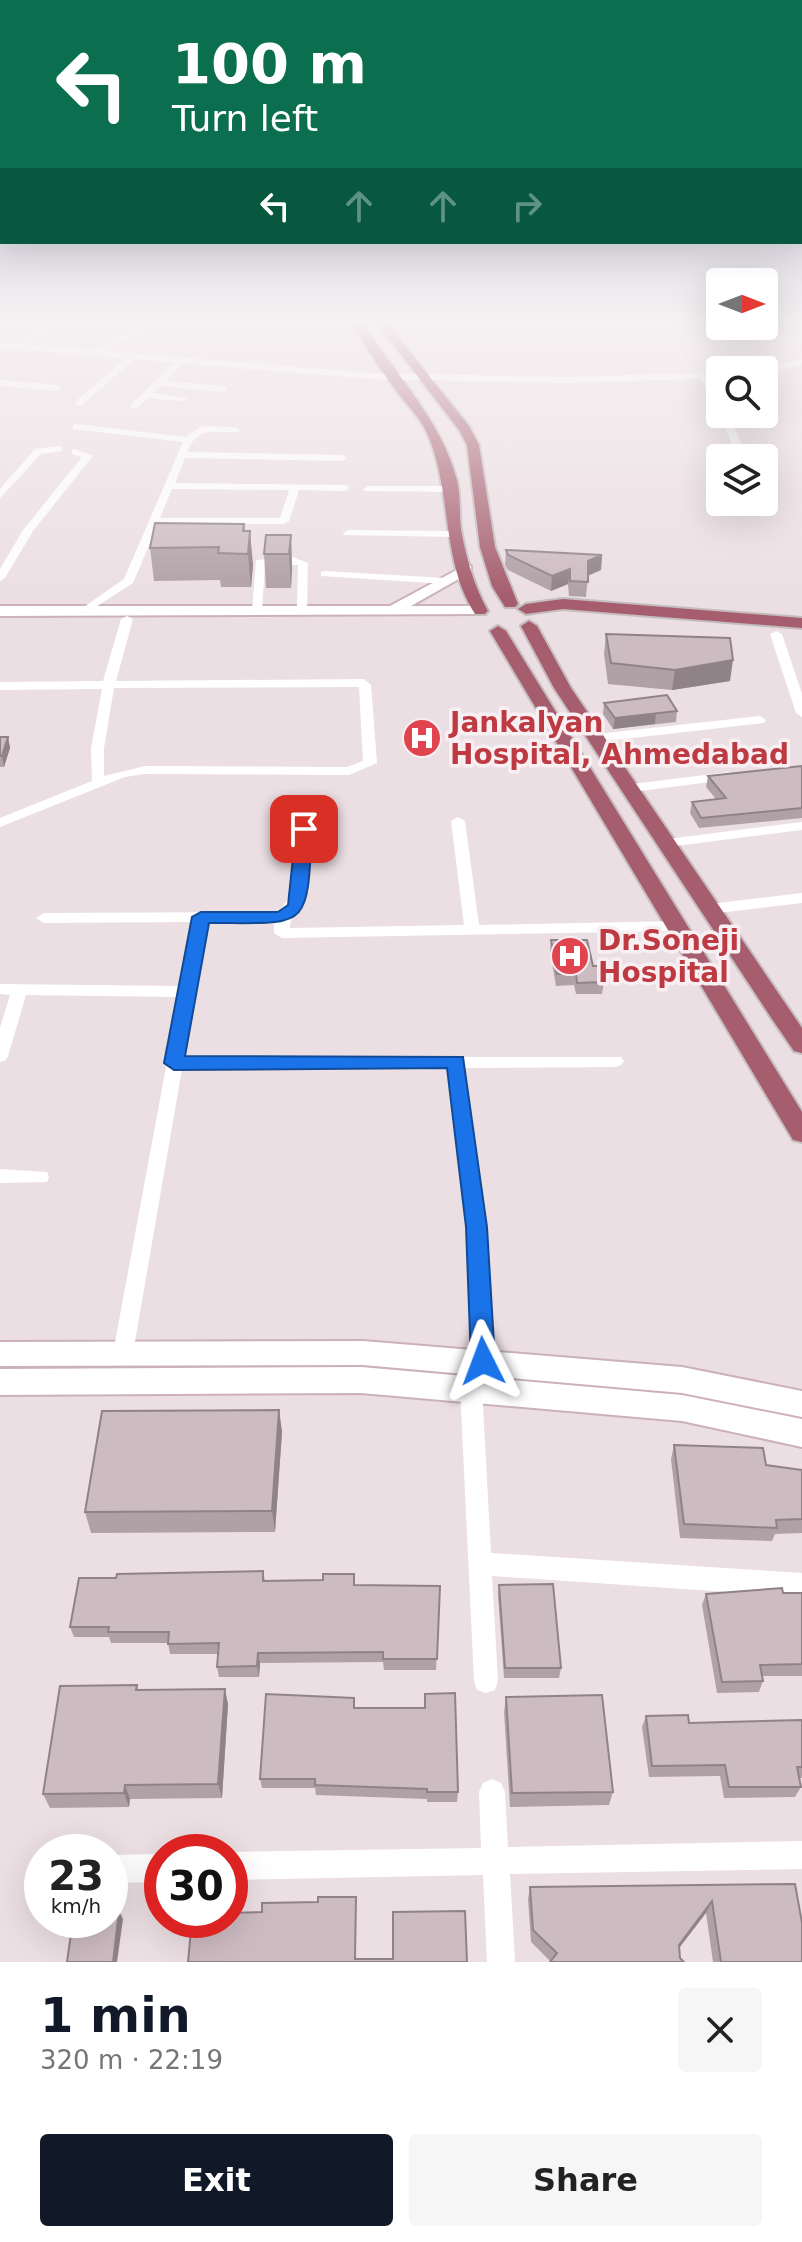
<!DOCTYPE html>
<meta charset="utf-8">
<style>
:root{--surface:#fff;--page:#f6f6f6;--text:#222;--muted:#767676;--accent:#111827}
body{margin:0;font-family:"DejaVu Sans",sans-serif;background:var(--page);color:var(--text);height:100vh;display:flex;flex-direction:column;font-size:30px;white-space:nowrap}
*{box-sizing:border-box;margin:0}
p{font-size:26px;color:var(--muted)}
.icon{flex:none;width:44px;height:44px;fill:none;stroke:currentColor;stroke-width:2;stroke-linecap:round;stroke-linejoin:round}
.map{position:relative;height:1962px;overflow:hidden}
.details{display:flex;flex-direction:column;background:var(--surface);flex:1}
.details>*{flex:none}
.top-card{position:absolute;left:0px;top:0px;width:802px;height:244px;box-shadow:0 8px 32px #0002;background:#0b6e4f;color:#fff;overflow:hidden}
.needle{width:52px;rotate:90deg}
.buttons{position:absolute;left:706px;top:268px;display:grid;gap:16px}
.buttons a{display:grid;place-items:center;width:72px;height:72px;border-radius:8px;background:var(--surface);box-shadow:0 8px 32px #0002;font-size:40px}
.speed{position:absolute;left:24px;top:1834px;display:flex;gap:16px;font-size:40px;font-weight:700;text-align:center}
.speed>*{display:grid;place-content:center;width:104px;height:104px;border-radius:50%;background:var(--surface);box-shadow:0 8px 32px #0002;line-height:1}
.speed small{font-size:20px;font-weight:400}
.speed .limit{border:12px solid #d22;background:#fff;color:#111}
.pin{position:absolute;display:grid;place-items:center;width:68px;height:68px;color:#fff;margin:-34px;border-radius:16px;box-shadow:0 4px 12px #0006}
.me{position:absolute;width:88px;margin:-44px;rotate:357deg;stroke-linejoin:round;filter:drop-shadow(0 0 6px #0008)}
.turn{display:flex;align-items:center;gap:28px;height:168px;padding:0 40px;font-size:36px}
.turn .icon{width:104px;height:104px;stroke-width:2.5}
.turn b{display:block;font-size:56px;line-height:68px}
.lanes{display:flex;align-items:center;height:76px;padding:0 40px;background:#0003;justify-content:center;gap:40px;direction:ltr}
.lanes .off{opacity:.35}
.round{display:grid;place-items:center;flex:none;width:84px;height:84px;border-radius:8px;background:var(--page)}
.overview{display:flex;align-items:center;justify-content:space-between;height:136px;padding:0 40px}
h1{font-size:48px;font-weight:800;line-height:60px;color:var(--accent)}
.action{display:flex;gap:16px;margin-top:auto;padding:16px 40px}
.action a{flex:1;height:92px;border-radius:8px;background:var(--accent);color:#fff;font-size:32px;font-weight:800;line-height:92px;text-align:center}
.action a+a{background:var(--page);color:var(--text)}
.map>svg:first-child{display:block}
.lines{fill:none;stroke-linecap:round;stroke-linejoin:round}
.secondary-casing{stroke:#ccb1ba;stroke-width:4}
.primary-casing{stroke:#c5bcbe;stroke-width:4}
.minor{fill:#fff;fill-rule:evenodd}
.tertiary{fill:#fff;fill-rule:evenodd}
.secondary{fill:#fff;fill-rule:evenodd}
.primary{fill:#a65e6e;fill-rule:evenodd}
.wall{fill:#b0a1a7}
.shaded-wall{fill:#908388}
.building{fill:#cdbbc2;stroke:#908388;stroke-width:2}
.route{fill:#1a73e8;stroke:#114b97;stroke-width:2}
.labels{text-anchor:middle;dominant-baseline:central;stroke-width:7;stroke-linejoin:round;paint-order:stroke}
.health-label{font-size:28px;font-weight:bold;fill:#be3a42;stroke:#f8eff3;text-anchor:start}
</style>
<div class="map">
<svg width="802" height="1962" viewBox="0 0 802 1962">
<rect width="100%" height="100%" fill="#ecdfe4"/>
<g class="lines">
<defs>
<path id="secondary" d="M466 565 471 566V572L411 606H480L488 611 485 614 0 616V606H390Z
M363 1341 682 1367 802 1391V1417L682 1393 363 1365 0 1366V1342Z
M361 1367 682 1395 802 1419V1447L682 1421 361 1393 0 1395V1369Z"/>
<path id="primary" d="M352 322H362C395 374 441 420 457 480 461 496 459 513 461 529 466 558 474 586 488 611L485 614H475C440 559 453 492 427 433 421 419 408 406 398 393 381 370 365 347 352 322Z
M376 322H386L469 426 479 445 495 547 518 604 515 607H505L492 586 480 547 467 445 459 430Z
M563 599 802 618V628L563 609 526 614 518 609 526 604Z
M529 621 537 626 571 688 802 1028V1053L794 1051 772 1019 554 688 521 626Z
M498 626 506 631 802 1112V1142L793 1140 490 631Z"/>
</defs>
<use href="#secondary" class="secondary-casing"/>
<use href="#primary" class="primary-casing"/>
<path class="minor" d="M57 322H66L18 348 11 346Z
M146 322H155L100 354 93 352Z
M131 354 138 356 82 405H76V401Z
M180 358 187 360 165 381 224 386 228 389 224 392 160 386 153 393 188 398 184 401 148 398 137 408H131V404Z
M703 374 720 397V407L717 406 699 376Z
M0 380 57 385 61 388 57 391 0 386Z
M720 414H728L743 447 738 453 719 455 714 452 733 447Z
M76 424 186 437 202 426 235 427 240 430 238 432C214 434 199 424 187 452L342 455 347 458 342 461 185 458 175 483 345 485 350 488 345 491 299 490 289 521 284 524H158L133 583 85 614 79 611 81 609 124 579 183 442 73 429V425ZM172 489 289 490 280 518H160Z
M59 446 62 447V451L41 454 0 498V489L35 449Z
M75 449 93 456 33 531 5 578 0 581V569L23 530 82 457 72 454V450Z
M368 486H452L457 489 452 492 365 491 363 489Z
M348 530 455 531 460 534 455 537 344 535 343 533Z
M293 557 308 563 307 610 297 608 298 565H265L262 609 252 611 256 560Z
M325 571 446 578 451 581 446 584 321 576V572Z
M127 616 133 619 116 681 364 679 371 685 377 763 349 775 145 774 125 777 0 827V818L92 781 91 748 102 689 0 690V682L103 681 121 619ZM359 687 363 761 347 767 145 766 104 776V748L114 688Z
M776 631 782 634 802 694V717L796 713 770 634Z
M760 716 766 720 764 723 597 742 591 738 597 734Z
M729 772 736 776 734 779 632 792 625 788 632 784Z
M458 817 465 821 479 925 678 921 686 926 678 931 282 938 274 933V922H208L184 1057H621L624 1061 621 1065 615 1067 465 1068 487 1227 493 1361 490 1367 483 1370 476 1367 473 1361 467 1227 448 1068 182 1069 133 1353 130 1359 123 1362 116 1359 113 1353 179 997 26 995 8 1056 6 1060 0 1062V1028L10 995 0 994V984L181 986 192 922 44 923 36 918 44 913 278 912C300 891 296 857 297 829L304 825 311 829C310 848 312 869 307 888 304 903 290 913 290 928L464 925 451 821Z
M802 822V830L667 847 660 843 667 839Z
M802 893V903L710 914 702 909 710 904Z
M0 1169 47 1172 49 1177 47 1182 0 1183Z
M471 1379 478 1381 482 1388 491 1553 802 1573V1597L492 1576 498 1681 495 1690 486 1693 477 1690 474 1681 460 1388 464 1381Z
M492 1779 501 1783 505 1792 508 1847 802 1841V1869L510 1874 515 1962H487L483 1875 230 1880V1852L481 1848 479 1792 483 1783Z
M162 1854V1882L110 1883V1855Z"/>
<path class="tertiary" d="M0 342 371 373 565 377 720 372V378L565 383 371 379 0 348Z
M802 359V365L764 372 751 370Z"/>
<use href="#secondary" class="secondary"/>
<use href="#primary" class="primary"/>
</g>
<path class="wall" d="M244 524 253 565 251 587H221L220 580 154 581 150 548Z
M291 535 292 568 291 588H266L264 554Z
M506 550 602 555 601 570 588 576 586 597 569 596 568 584 551 591 508 570 505 565Z
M606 634 730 681 672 690 608 684 604 654Z
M604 703 677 711 676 722 613 729 603 714Z
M0 737H8L10 748 4 767H0Z
M802 766V818L699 828 690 813 692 802 716 799 706 787 708 776Z
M551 940 593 966 604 982 602 994H576L574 985 556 986 550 952Z
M279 1410 282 1432 275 1532 91 1533 85 1512Z
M674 1445 766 1465 802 1470V1533L775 1534 772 1541 680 1538 671 1459Z
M263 1571 265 1581 355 1585 440 1586 436 1670H384L383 1662 260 1663 259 1677H219L217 1667 218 1654H170L168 1643H111L109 1637H74L70 1627 116 1578Z
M499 1585 561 1668 559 1678H504L498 1595Z
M802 1593V1676H762L763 1681 759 1692 717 1693 702 1605 706 1594Z
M137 1685 138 1690 228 1704 222 1798 130 1799 129 1807 50 1808 43 1794Z
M506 1697 613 1792 609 1805 510 1807 504 1712Z
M355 1708 458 1792 457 1802H427V1799L316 1795 315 1788H262L260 1779Z
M646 1716 689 1723 802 1720V1778H799L801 1787 795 1797 724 1798 720 1776 649 1777 642 1727Z
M795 1884 802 1962H713L706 1913 551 1962 531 1942 528 1899 530 1887Z"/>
<path class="shaded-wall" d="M250 531 253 565 251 587 248 554Z
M291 535 292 568 291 588 289 554Z
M602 555 601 570 586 576 588 561Z
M570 569 568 584 551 591 552 576Z
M733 660 730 681 672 690 675 670Z
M656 713 655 724 613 729 615 718Z
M8 737 10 748 4 767 2 756Z
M279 1410 282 1432 275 1532 272 1511Z
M258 1653 260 1663 259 1677 257 1666Z
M225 1689 228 1704 222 1798 218 1784Z
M125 1785 130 1799 129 1807 124 1793Z
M712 1901 706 1913 673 1956 679 1945Z
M119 1911 123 1919 117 1962H113Z"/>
<path class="building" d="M155 523 244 524 243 531H250L248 554 218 553 219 547 150 548Z
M266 535H291L289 554H264Z
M506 550 602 555 588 561V582L570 581V569L552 576 508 555Z
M606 634 730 638 733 660 675 670 611 663Z
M667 695 677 711 615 718 604 703Z
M0 737H8L2 756H0Z
M802 766V808L701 818 692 802 726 798 708 776Z
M551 940H587L593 966H600L604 982 577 983 576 973 557 974Z
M279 1410 272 1511 85 1512 102 1411Z
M674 1445 763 1448 766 1465 802 1470V1519L776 1520 777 1528 684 1524Z
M263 1571V1581L323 1580V1574H354V1585L440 1586 437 1659H383V1652L258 1653 257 1666 217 1667 219 1643 168 1644 169 1632H108L109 1627H70L79 1578H116L117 1574Z
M553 1584 561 1668H505L499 1585Z
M782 1588 783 1593H802V1664L760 1665 763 1681 722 1682 706 1594Z
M137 1685 136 1690 225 1689 218 1784 125 1785 124 1793 43 1794 60 1686Z
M455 1693 458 1792H427V1789L315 1785V1779H260L266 1694 354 1698V1708H425V1694Z
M602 1695 613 1792 512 1793 506 1697Z
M688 1715 689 1723 802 1720V1767H797L801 1787H729L725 1765 652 1766 646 1716Z
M795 1884 802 1923V1962H721L712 1901 679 1945 680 1958 684 1962H550L557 1953 533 1930 530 1887Z
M318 1897H356L355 1959H393V1912L465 1911 467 1962H188L192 1920H230V1913L262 1912V1903L318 1902Z
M110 1911H119L113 1962H67L73 1920H110Z"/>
<linearGradient id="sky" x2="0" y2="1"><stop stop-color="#a1a6be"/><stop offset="0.54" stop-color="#f6f1f3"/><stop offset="1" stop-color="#f6f1f3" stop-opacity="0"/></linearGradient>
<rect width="802" height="596" fill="url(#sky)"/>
<path class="route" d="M304 824 312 829C307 932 309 923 209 923L185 1056 463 1057 487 1227 495 1361 492 1368 483 1372 475 1368 471 1361 466 1227 447 1068 174 1070 164 1063 192 917 201 912H278L288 905 296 829Z"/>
<defs>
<symbol id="hospital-disc" viewBox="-11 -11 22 22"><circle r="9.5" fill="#e0444e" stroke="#f8eff3"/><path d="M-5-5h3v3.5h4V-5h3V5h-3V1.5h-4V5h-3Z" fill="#fff"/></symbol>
</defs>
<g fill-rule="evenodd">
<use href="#hospital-disc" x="400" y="716" width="44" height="44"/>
<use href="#hospital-disc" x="548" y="934" width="44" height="44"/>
</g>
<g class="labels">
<g class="health-label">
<text x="450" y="722">Jankalyan<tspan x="450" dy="32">Hospital, Ahmedabad</tspan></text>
<text x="598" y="940">Dr.Soneji<tspan x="598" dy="32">Hospital</tspan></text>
</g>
</g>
</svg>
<div class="buttons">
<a><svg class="needle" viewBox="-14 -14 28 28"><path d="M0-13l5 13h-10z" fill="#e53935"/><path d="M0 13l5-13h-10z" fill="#767676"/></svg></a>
<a><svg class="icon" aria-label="search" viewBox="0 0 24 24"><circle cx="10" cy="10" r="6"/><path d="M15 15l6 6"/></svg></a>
<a><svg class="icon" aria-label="layers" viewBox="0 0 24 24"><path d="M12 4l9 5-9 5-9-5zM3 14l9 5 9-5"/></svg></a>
</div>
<div class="speed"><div>23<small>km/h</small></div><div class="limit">30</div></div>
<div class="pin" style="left:304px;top:829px;background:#d93025"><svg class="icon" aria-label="arrive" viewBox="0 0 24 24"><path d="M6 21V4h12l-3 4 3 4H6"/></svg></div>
<svg class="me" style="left:483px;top:1361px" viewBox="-20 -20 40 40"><path d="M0-17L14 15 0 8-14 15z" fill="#1a73e8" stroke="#fff" stroke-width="4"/></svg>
<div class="top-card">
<div class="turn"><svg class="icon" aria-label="left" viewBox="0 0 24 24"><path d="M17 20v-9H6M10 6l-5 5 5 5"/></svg><div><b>100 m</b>Turn left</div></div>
<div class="lanes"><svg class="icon" aria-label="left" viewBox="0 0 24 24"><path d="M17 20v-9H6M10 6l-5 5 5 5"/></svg><svg class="icon off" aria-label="ahead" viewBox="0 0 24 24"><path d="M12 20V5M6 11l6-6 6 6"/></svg><svg class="icon off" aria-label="ahead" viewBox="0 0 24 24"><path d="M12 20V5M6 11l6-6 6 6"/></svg><svg class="icon off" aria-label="right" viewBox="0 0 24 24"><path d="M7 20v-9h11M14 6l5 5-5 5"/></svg></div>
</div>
</div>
<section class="details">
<div class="overview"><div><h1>1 min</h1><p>320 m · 22:19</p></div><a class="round"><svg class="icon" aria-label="close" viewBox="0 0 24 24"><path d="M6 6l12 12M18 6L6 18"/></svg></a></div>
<div class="action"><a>Exit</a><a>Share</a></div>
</section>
